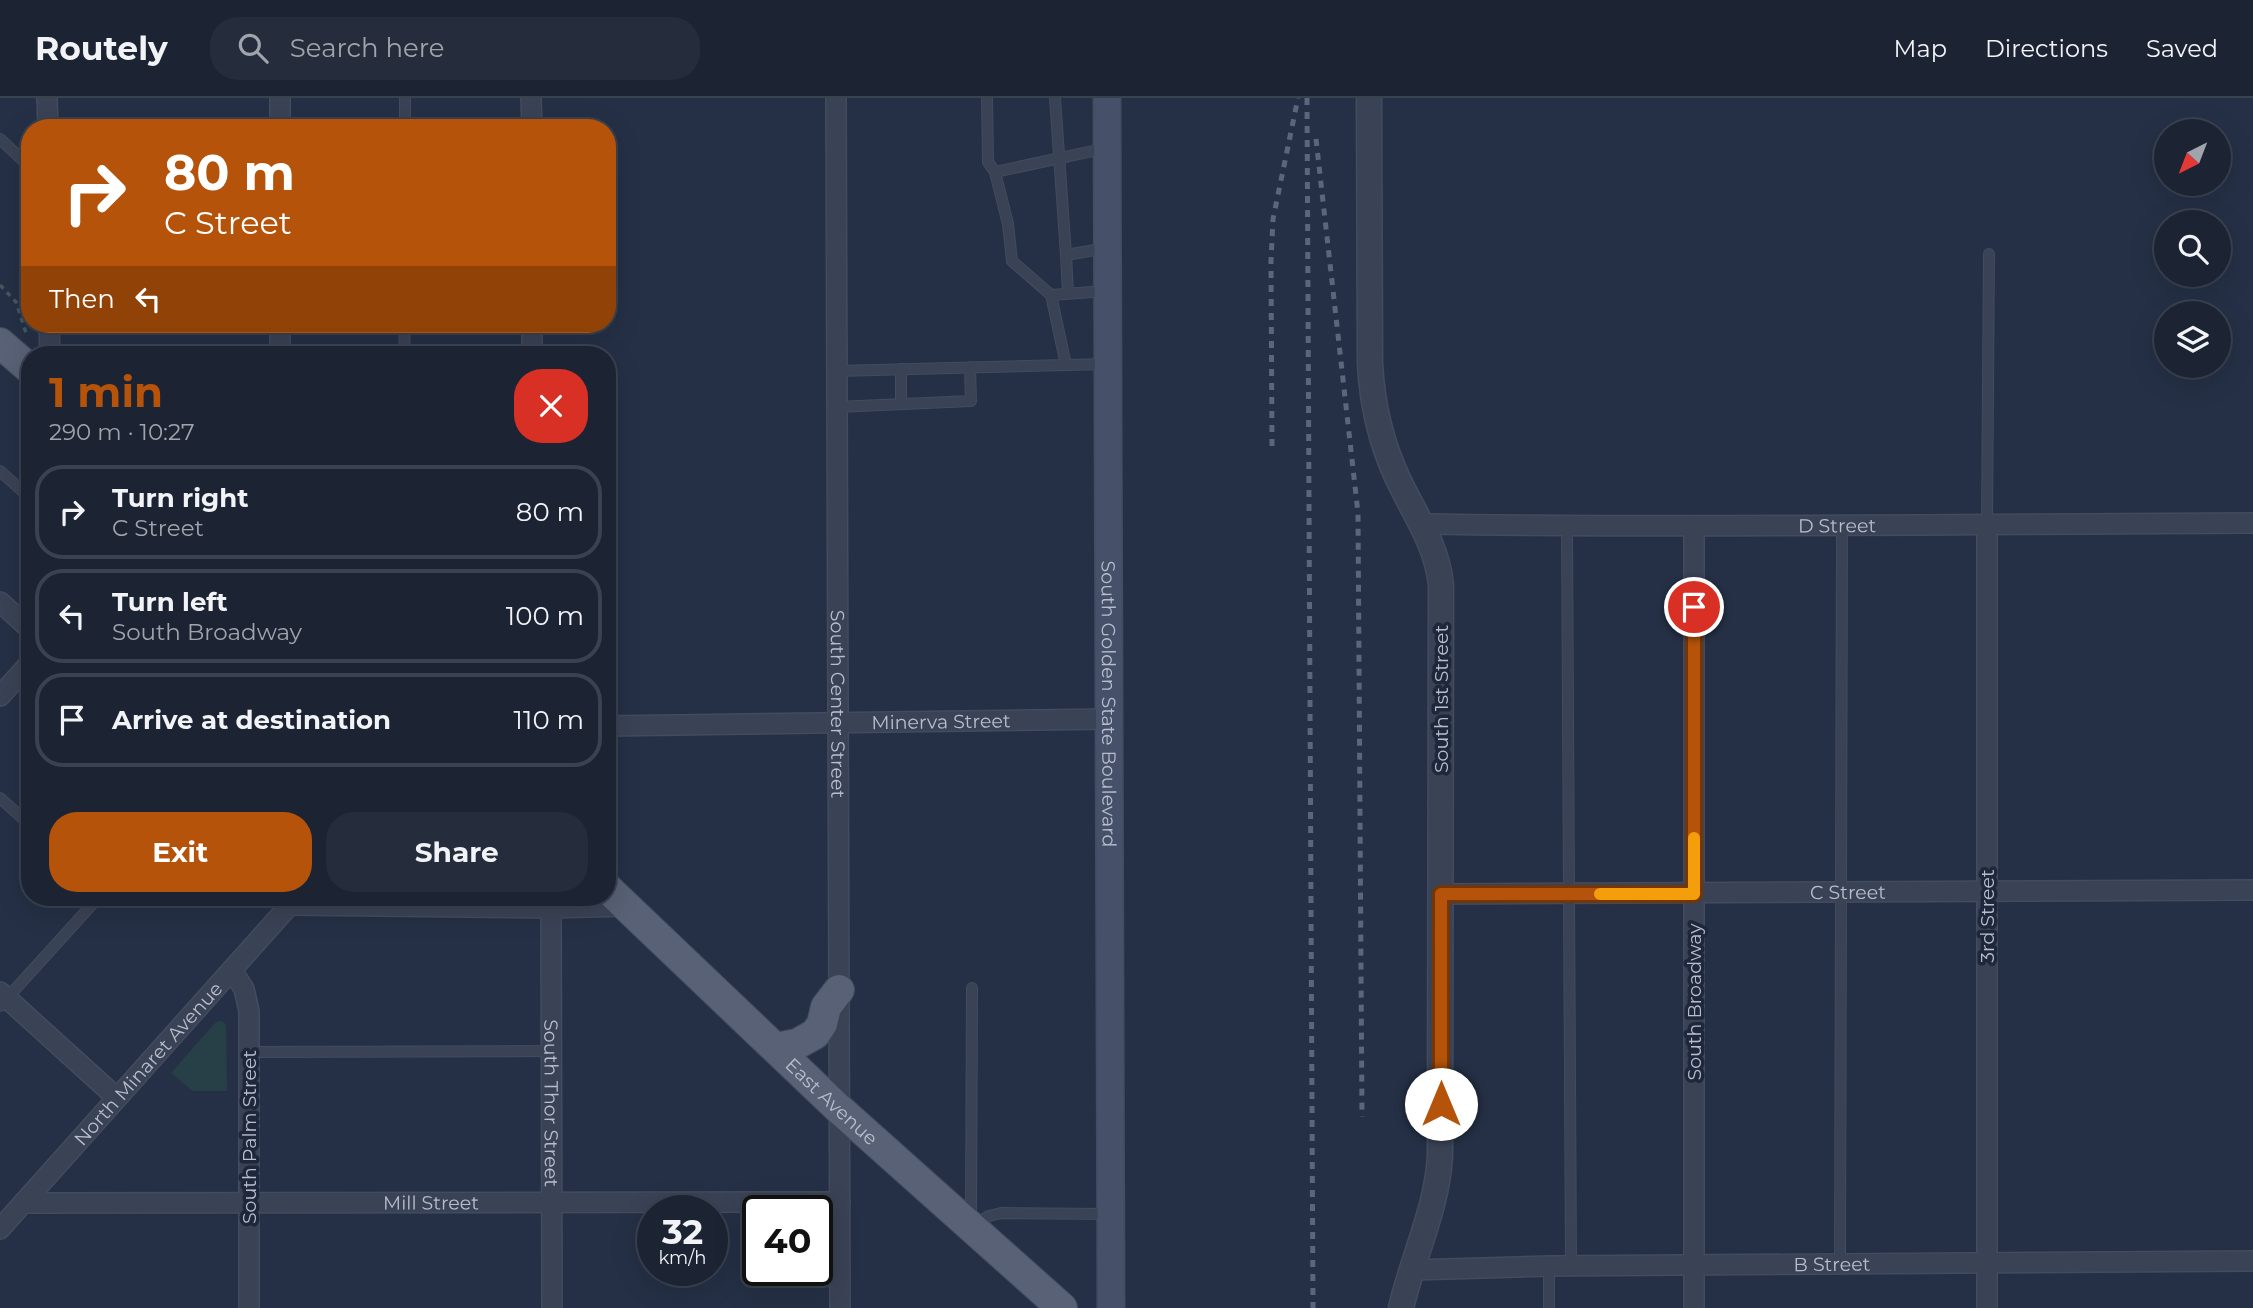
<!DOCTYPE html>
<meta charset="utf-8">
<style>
:root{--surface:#1c2434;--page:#252c3c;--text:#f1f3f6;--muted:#a0a4ac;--line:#3a414f;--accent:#b45309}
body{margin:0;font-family:Montserrat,sans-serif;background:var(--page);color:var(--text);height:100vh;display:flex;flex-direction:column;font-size:26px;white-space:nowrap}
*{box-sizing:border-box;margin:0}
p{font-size:23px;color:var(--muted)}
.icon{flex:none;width:38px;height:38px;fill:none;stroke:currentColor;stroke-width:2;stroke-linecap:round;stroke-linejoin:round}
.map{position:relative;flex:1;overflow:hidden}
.side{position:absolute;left:21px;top:248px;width:595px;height:560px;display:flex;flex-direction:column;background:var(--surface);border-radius:28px;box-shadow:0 7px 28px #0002,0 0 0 2px var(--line)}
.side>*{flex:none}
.top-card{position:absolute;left:21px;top:21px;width:595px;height:214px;border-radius:28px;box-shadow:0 7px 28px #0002,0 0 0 2px var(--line);background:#b45309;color:#fff;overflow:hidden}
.needle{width:46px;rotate:222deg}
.fabs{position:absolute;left:2154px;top:21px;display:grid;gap:14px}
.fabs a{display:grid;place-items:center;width:77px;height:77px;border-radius:50%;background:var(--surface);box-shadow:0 7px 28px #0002,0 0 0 2px var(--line);font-size:35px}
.speed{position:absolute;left:637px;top:1097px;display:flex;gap:14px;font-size:35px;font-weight:700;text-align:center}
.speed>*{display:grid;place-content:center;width:91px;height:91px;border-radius:50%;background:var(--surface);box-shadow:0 7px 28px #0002,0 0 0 2px var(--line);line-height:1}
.speed small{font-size:18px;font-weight:400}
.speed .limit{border:4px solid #111;border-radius:10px;background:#fff;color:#111}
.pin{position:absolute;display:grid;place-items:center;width:60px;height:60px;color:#fff;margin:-30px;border:4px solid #fff;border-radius:50%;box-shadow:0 2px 7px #0007}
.me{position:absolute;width:77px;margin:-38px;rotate:0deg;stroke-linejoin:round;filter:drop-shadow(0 0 5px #0008)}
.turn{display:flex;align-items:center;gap:24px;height:147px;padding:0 28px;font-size:32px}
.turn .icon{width:91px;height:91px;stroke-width:2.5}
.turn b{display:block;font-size:49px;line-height:60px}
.then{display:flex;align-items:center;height:66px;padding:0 28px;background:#0003;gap:14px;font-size:26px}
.round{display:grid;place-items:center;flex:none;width:74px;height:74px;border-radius:28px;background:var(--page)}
.overview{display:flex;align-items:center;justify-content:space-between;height:119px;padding:0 28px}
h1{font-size:42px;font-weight:700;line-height:52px;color:var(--accent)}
.action{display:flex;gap:14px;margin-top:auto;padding:14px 28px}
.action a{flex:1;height:80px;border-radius:28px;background:var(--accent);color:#fff;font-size:28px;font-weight:700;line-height:80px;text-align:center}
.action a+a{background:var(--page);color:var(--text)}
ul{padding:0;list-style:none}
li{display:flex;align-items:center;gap:21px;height:94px;margin:0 14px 10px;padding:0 14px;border:4px solid var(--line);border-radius:28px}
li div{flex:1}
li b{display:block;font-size:26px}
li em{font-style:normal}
header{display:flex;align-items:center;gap:42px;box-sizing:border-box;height:98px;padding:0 35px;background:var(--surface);border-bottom:2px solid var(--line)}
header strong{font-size:33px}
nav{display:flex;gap:38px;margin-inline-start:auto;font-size:24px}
.search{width:490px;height:63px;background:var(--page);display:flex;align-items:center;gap:18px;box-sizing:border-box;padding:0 24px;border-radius:28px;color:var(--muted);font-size:26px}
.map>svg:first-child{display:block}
.green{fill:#274047}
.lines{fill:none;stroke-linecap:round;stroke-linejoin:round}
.service-casing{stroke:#434b5e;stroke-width:12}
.minor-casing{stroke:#434b5e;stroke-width:22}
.tertiary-casing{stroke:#434b5e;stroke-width:27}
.secondary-casing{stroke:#434b5e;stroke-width:29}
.primary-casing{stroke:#434b5e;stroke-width:32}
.path{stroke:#41595e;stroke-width:3.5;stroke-dasharray:5 5;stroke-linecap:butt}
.service{stroke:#3a4255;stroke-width:10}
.minor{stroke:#3a4255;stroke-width:19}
.tertiary{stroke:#3a4255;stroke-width:24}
.secondary{stroke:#475069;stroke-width:26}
.primary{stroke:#586175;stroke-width:30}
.rail{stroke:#5b667d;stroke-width:5;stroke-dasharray:7 7;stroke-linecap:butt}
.route-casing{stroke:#753606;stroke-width:18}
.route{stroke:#b45309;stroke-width:12}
.slow{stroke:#f59e0b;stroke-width:12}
.labels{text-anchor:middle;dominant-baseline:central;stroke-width:7;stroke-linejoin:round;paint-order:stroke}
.street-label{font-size:19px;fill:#b8bece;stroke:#1e273b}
</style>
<header>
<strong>Routely</strong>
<div class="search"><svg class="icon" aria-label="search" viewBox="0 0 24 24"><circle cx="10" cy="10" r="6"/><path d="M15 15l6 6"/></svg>Search here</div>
<nav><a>Map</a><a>Directions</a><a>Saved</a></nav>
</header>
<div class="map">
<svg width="2253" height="1210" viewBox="0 0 2253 1210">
<rect width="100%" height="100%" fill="#253046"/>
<path class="green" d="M220 923 224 924 226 928 227 993H193L171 975 215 925Z"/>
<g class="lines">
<defs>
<path id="service" d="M987 0 988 64 995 74
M1055 0 1066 157
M405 30V0
M0 41 30 69
M1068 195 1066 157 1107 150
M1051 197 1107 193
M404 257 405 226
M1066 267 1051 197 1012 163 1008 126 995 74 1107 50
M901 271V306
M837 273 1107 266
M837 309 971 303 970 269
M0 373 30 400
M1987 426 1989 156
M1567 428 1571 1168
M0 700 30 727
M0 908 98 800
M249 954 552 953
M971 1122 972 890
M974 1127 989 1118 1001 1115 1110 1116
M1840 1167 1842 427
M1549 1168V1210"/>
<g id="minor">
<path d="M47 0 48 30"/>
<path d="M531 0 532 30"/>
<path id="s1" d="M836 0 840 1210"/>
<path d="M280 30V0"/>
<path d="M49 226 50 257"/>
<path d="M532 226V257"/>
<path d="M280 257V226"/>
<path id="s2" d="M1421 426C1699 430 1976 426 2253 425"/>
<path d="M0 504 30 531"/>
<path d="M0 598 30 565"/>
<path id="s3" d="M607 628 1109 621"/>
<path id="s4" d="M1442 796 2253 792"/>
<path id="s5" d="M551 800 552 1210"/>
<path d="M290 807 551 810 627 808"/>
<path d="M232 872 244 891 249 913V1210"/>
<path d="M0 894 117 1000"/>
<path id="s6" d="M23 1105 840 1104"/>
<path id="s7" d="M0 1131 296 800"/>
<path id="s8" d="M1412 1172 1549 1168 2253 1163"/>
<path d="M1694 1210V429"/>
<path d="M1987 1210V426"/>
</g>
<path id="tertiary" d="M1369 0 1370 265C1372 306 1381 345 1398 381 1415 417 1437 447 1441 487L1440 1058C1437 1111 1413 1158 1401 1210"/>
<g id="secondary">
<path id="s9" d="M1107 0 1111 1210"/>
</g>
<g id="primary">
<path d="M0 245 30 271"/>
<path id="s10" d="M607 790 839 1011 1062 1210"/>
<path d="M776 950 797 946 815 936 822 926 826 909 839 892"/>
</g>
</defs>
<use href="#service" class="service-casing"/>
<use href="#minor" class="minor-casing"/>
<use href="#tertiary" class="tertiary-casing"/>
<use href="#secondary" class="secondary-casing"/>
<use href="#primary" class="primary-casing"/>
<path class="path" d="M0 187 16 204 27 238"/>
<use href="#service" class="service"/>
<use href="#minor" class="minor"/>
<use href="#tertiary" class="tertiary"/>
<use href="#secondary" class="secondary"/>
<use href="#primary" class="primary"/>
<path class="rail" d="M1307 0 1313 1210
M1316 41 1358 415 1362 1019
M1272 348 1271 163 1273 121 1298 0"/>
</g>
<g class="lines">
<defs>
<path id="route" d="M1441 1006V796H1694V509"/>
</defs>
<use href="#route" class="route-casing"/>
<use href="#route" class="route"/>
<path class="slow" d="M1600 796H1694V740"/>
</g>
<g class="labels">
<g class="street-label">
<text stroke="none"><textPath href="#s2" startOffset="416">D Street</textPath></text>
<text transform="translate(1441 601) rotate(-90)">South 1st Street</text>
<text stroke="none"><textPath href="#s1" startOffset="606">South Center Street</textPath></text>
<text stroke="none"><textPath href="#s9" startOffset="606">South Golden State Boulevard</textPath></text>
<text stroke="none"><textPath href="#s3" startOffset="334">Minerva Street</textPath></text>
<text stroke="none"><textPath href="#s4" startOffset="406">C Street</textPath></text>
<text transform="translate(1987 818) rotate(-90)">3rd Street</text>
<text transform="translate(1694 904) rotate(-90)">South Broadway</text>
<text stroke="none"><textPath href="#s7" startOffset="222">North Minaret Avenue</textPath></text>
<text stroke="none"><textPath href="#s10" startOffset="310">East Avenue</textPath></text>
<text stroke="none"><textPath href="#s5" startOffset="205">South Thor Street</textPath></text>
<text transform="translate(249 1039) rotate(-90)">South Palm Street</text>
<text stroke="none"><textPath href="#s6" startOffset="408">Mill Street</textPath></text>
<text stroke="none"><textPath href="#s8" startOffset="420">B Street</textPath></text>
</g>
</g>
</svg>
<div class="fabs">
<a><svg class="needle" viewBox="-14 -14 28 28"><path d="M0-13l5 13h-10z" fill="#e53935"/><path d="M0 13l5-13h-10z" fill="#a0a4ac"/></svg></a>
<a><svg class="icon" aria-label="search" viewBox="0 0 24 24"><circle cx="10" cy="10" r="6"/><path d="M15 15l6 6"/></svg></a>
<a><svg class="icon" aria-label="layers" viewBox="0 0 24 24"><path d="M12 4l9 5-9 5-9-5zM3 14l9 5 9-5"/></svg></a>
</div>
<div class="speed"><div>32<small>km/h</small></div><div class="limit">40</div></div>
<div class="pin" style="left:1694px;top:509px;background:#d93025"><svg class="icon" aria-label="arrive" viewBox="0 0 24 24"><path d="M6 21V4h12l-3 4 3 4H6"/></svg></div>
<svg class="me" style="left:1441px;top:1006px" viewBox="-20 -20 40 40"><circle r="19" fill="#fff"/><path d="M0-13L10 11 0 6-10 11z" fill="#b45309"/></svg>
<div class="top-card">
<div class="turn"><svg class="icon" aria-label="right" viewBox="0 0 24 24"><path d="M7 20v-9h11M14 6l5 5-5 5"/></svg><div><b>80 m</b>C Street</div></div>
<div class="then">Then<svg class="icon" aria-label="left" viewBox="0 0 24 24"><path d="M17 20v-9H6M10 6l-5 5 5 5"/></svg></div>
</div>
<section class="side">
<div class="overview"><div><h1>1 min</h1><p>290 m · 10:27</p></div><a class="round" style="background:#d93025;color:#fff"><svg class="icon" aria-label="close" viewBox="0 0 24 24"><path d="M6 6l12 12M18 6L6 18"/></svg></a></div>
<ul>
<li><svg class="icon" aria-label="right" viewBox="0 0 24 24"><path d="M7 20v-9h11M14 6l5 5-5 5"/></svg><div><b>Turn right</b><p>C Street</p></div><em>80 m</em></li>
<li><svg class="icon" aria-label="left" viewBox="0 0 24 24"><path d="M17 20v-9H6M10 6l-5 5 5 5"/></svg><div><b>Turn left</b><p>South Broadway</p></div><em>100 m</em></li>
<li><svg class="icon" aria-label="arrive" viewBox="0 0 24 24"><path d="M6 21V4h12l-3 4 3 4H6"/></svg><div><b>Arrive at destination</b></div><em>110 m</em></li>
</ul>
<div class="action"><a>Exit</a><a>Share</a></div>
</section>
</div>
